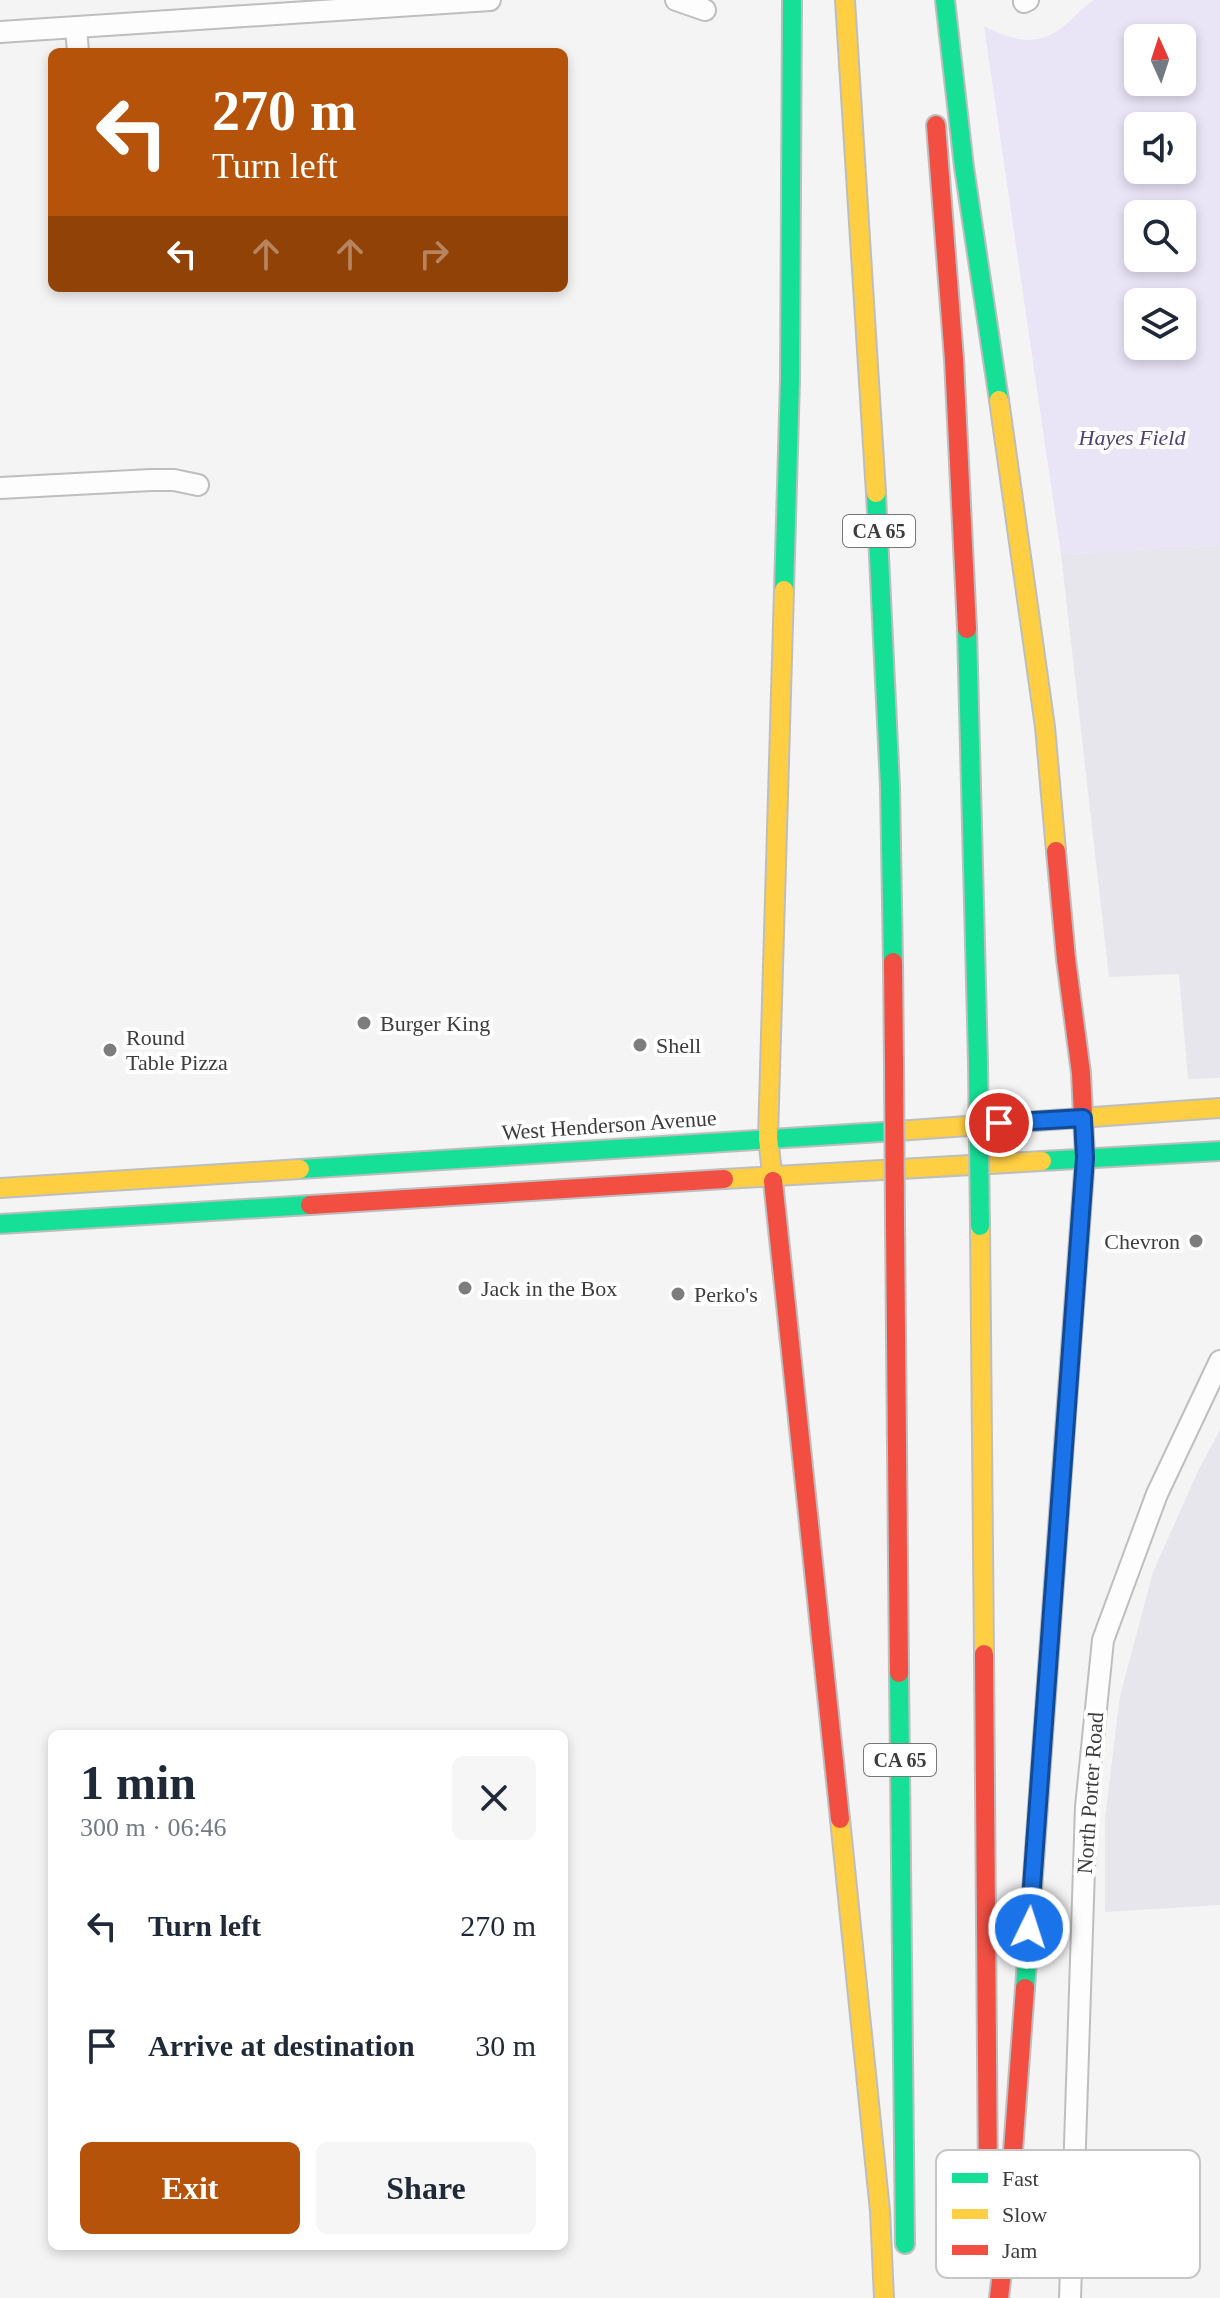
<!DOCTYPE html>
<meta charset="utf-8">
<style>
:root{--surface:#fff;--page:#f6f6f7;--text:#1f2937;--muted:#747a83;--accent:#b45309}
body{margin:0;font-family:Georgia,serif;background:var(--page);color:var(--text);height:100vh;display:flex;flex-direction:column;font-size:30px;white-space:nowrap}
*{box-sizing:border-box;margin:0}
p{font-size:26px;color:var(--muted)}
.icon{flex:none;width:44px;height:44px;fill:none;stroke:currentColor;stroke-width:2;stroke-linecap:round;stroke-linejoin:round}
.map{position:relative;flex:1;overflow:hidden}
.drawer{position:absolute;left:48px;top:1730px;width:520px;height:520px;display:flex;flex-direction:column;background:var(--surface);border-radius:12px;box-shadow:0 4px 12px #0003}
.drawer>*{flex:none}
.hud{position:absolute;left:48px;top:48px;width:520px;height:244px;border-radius:12px;box-shadow:0 4px 12px #0003;background:#b45309;color:#fff;overflow:hidden}
.needle{width:52px;rotate:357deg}
.fabs{position:absolute;left:1124px;top:24px;display:grid;gap:16px}
.fabs a{display:grid;place-items:center;width:72px;height:72px;border-radius:12px;background:var(--surface);box-shadow:0 4px 12px #0003;font-size:40px}
.pin{position:absolute;display:grid;place-items:center;width:68px;height:68px;color:#fff;margin:-34px;border:4px solid #fff;border-radius:50%;box-shadow:0 2px 8px #0007}
.me{position:absolute;width:88px;margin:-44px;rotate:4deg;stroke-linejoin:round;filter:drop-shadow(0 0 6px #0008)}
.turn{display:flex;align-items:center;gap:28px;height:168px;padding:0 32px;font-size:36px}
.turn .icon{width:104px;height:104px;stroke-width:2.5}
.turn b{display:block;font-size:56px;line-height:68px}
.lanes{display:flex;align-items:center;height:76px;padding:0 32px;background:#0003;justify-content:center;gap:40px;direction:ltr}
.lanes .off{opacity:.35}
.round{display:grid;place-items:center;flex:none;width:84px;height:84px;border-radius:12px;background:var(--page)}
.head{display:flex;align-items:center;justify-content:space-between;height:136px;padding:0 32px}
h1{font-size:48px;font-weight:800;line-height:60px}
.cta{display:flex;gap:16px;margin-top:auto;padding:16px 32px}
.cta a{flex:1;height:92px;border-radius:12px;background:var(--accent);color:#fff;font-size:32px;font-weight:800;line-height:92px;text-align:center}
.cta a+a{background:var(--page);color:var(--text)}
ul{padding:0;list-style:none}
li{display:flex;align-items:center;gap:24px;height:120px;padding:0 32px}
li div{flex:1}
li b{display:block;font-size:30px}
li em{font-style:normal}
.map>svg:first-child{display:block}
.built{fill:#e7e6ec}
.green{fill:#e9e4f6;fill-rule:evenodd}
.lines{fill:none;stroke-linecap:round;stroke-linejoin:round}
.street-casing{stroke:#bebebf;stroke-width:24}
.fast-casing{stroke:#bebebf;stroke-width:22}
.slow-casing{stroke:#bebebf;stroke-width:22}
.jam-casing{stroke:#bebebf;stroke-width:22}
.street{stroke:#fdfdfe;stroke-width:20}
.fast{stroke:#16e098;stroke-width:18}
.slow{stroke:#ffcf43;stroke-width:18}
.jam{stroke:#f24e42;stroke-width:18}
.fast-bridge-casing{stroke:#bebebf;stroke-width:22;stroke-linecap:butt}
.jam-bridge-casing{stroke:#bebebf;stroke-width:22;stroke-linecap:butt}
.fast-bridge{stroke:#16e098;stroke-width:18}
.jam-bridge{stroke:#f24e42;stroke-width:18}
.route-casing{stroke:#114b97;stroke-width:20}
.route{stroke:#1a73e8;stroke-width:14}
.poi-dot{fill:#7d7d7e;stroke:#fff;stroke-width:3}
.labels{text-anchor:middle;dominant-baseline:central;stroke-width:8;stroke-linejoin:round;paint-order:stroke}
.shield{fill:#fff;stroke:#777778;stroke-width:2}
.shield-label{font-size:20px;font-weight:bold;fill:#3d3d3e}
.park-label{font-size:22px;font-style:italic;fill:#51416f;stroke:#fff}
.poi-label{font-size:22px;fill:#3d3d3e;stroke:#fff;text-anchor:start}
.street-label{font-size:22px;fill:#3d3d3e;stroke:#fff}
.key{fill:#fff;stroke:#c5c5c5;stroke-width:2}
.key-label{font-size:22px;fill:#3d3d3e}
</style>
<div class="map">
<svg width="1220" height="2298" viewBox="0 0 1220 2298">
<rect width="100%" height="100%" fill="#f4f4f5"/>
<path class="built" d="M1220 545V1078L1188 1079 1179 974 1109 977 1061 554Z
M1220 1430V1905L1105 1912V1818L1120 1696 1153 1572 1199 1469Z"/>
<path class="green" d="M1094 0H1220V545L1061 554 984 26C1011 39 1033 48 1060 29 1072 21 1081 8 1094 0ZM1182 38V82H1138V38ZM1138 126H1182V170H1138ZM1138 214H1182V258H1138ZM1138 302H1182V346H1138Z"/>
<g class="lines">
<defs>
<path id="street" d="M676 0 705 10
M1024 2 1028 0
M76 28 78 52
M0 32 490 0
M0 488 151 480H174L198 485
M1070 2298 1086 1807 1103 1640 1157 1494 1220 1361"/>
<path id="fast" d="M945 0 964 167 999 400
M876 493 890 786 893 962
M784 590 790 380 792 0
M967 629 978 1062
M1042 1161 1220 1151
M300 1169 897 1131
M0 1224 310 1205
M899 1673 905 2244
M1025 1988 1065 1430"/>
<path id="slow" d="M845 0 876 493
M999 400 1045 727 1056 851
M897 1131 1220 1108
M724 1179 1042 1161
M773 1181 768 1138 784 590
M0 1188 300 1169
M980 1226 984 1654
M840 1819 880 2211 884 2298"/>
<path id="jam" d="M936 125 954 359 967 629
M1056 851 1066 959 1081 1073 1085 1158 1065 1430
M893 962 894 1064
M773 1181 840 1819
M310 1205 724 1179
M895 1222 899 1673
M984 1654 988 2188
M999 2298 1008 2219 1025 1988"/>
</defs>
<use href="#street" class="street-casing"/>
<use href="#fast" class="fast-casing"/>
<use href="#slow" class="slow-casing"/>
<use href="#jam" class="jam-casing"/>
<use href="#street" class="street"/>
<use href="#fast" class="fast"/>
<use href="#slow" class="slow"/>
<use href="#jam" class="jam"/>
<defs>
<path id="fast-bridge" d="M978 1062 980 1226"/>
<path id="jam-bridge" d="M894 1064 895 1222"/>
</defs>
<use href="#fast-bridge" class="fast-bridge-casing"/>
<use href="#jam-bridge" class="jam-bridge-casing"/>
<use href="#fast-bridge" class="fast-bridge"/>
<use href="#jam-bridge" class="jam-bridge"/>
</g>
<g class="lines">
<defs>
<path id="route" d="M999 1123 1083 1118 1085 1158 1029 1928"/>
</defs>
<use href="#route" class="route-casing"/>
<use href="#route" class="route"/>
</g>
<g class="poi-dot">
<circle cx="364" cy="1023" r="8"/>
<circle cx="640" cy="1045" r="8"/>
<circle cx="110" cy="1050" r="8"/>
<circle cx="1196" cy="1241" r="8"/>
<circle cx="465" cy="1288" r="8"/>
<circle cx="678" cy="1294" r="8"/>
</g>
<g class="labels">
<g class="shield">
<rect x="843" y="515" width="72" height="32" rx="6"/>
<rect x="864" y="1744" width="72" height="32" rx="6"/>
</g>
<g class="shield-label">
<text x="879" y="531">CA 65</text>
<text x="900" y="1760">CA 65</text>
</g>
<g class="park-label">
<text x="1132" y="437">Hayes Field</text>
</g>
<g class="poi-label">
<text x="380" y="1023">Burger King</text>
<text x="126" y="1037">Round<tspan x="126" dy="25">Table Pizza</tspan></text>
<text x="656" y="1045">Shell</text>
<text x="1180" y="1241" text-anchor="end">Chevron</text>
<text x="481" y="1288">Jack in the Box</text>
<text x="694" y="1294">Perko's</text>
</g>
<g class="street-label">
<text transform="translate(609 1125) rotate(-4)">West Henderson Avenue</text>
<text transform="translate(1090 1793) rotate(-86)">North Porter Road</text>
</g>
</g>
<rect x="936" y="2150" width="264" height="128" rx="12" class="key"/>
<rect x="952" y="2173" width="36" height="10" fill="#16e098"/>
<rect x="952" y="2209" width="36" height="10" fill="#ffcf43"/>
<rect x="952" y="2245" width="36" height="10" fill="#f24e42"/>
<g class="key-label">
<text x="1002" y="2186">Fast</text>
<text x="1002" y="2222">Slow</text>
<text x="1002" y="2258">Jam</text>
</g>
</svg>
<div class="fabs">
<a><svg class="needle" viewBox="-14 -14 28 28"><path d="M0-13l5 13h-10z" fill="#e53935"/><path d="M0 13l5-13h-10z" fill="#747a83"/></svg></a>
<a><svg class="icon" aria-label="sound" viewBox="0 0 24 24"><path d="M4 9h4l5-4v14l-5-4H4zM17 9q2 3 0 6"/></svg></a>
<a><svg class="icon" aria-label="search" viewBox="0 0 24 24"><circle cx="10" cy="10" r="6"/><path d="M15 15l6 6"/></svg></a>
<a><svg class="icon" aria-label="layers" viewBox="0 0 24 24"><path d="M12 4l9 5-9 5-9-5zM3 14l9 5 9-5"/></svg></a>
</div>
<div class="pin" style="left:999px;top:1123px;background:#d93025"><svg class="icon" aria-label="arrive" viewBox="0 0 24 24"><path d="M6 21V4h12l-3 4 3 4H6"/></svg></div>
<svg class="me" style="left:1029px;top:1928px" viewBox="-20 -20 40 40"><circle r="17" fill="#1a73e8" stroke="#fff" stroke-width="3"/><path d="M0-11L8 9 0 5-8 9z" fill="#fff"/></svg>
<div class="hud">
<div class="turn"><svg class="icon" aria-label="left" viewBox="0 0 24 24"><path d="M17 20v-9H6M10 6l-5 5 5 5"/></svg><div><b>270 m</b>Turn left</div></div>
<div class="lanes"><svg class="icon" aria-label="left" viewBox="0 0 24 24"><path d="M17 20v-9H6M10 6l-5 5 5 5"/></svg><svg class="icon off" aria-label="ahead" viewBox="0 0 24 24"><path d="M12 20V5M6 11l6-6 6 6"/></svg><svg class="icon off" aria-label="ahead" viewBox="0 0 24 24"><path d="M12 20V5M6 11l6-6 6 6"/></svg><svg class="icon off" aria-label="right" viewBox="0 0 24 24"><path d="M7 20v-9h11M14 6l5 5-5 5"/></svg></div>
</div>
<section class="drawer">
<div class="head"><div><h1>1 min</h1><p>300 m · 06:46</p></div><a class="round"><svg class="icon" aria-label="close" viewBox="0 0 24 24"><path d="M6 6l12 12M18 6L6 18"/></svg></a></div>
<ul>
<li><svg class="icon" aria-label="left" viewBox="0 0 24 24"><path d="M17 20v-9H6M10 6l-5 5 5 5"/></svg><div><b>Turn left</b></div><em>270 m</em></li>
<li><svg class="icon" aria-label="arrive" viewBox="0 0 24 24"><path d="M6 21V4h12l-3 4 3 4H6"/></svg><div><b>Arrive at destination</b></div><em>30 m</em></li>
</ul>
<div class="cta"><a>Exit</a><a>Share</a></div>
</section>
</div>
